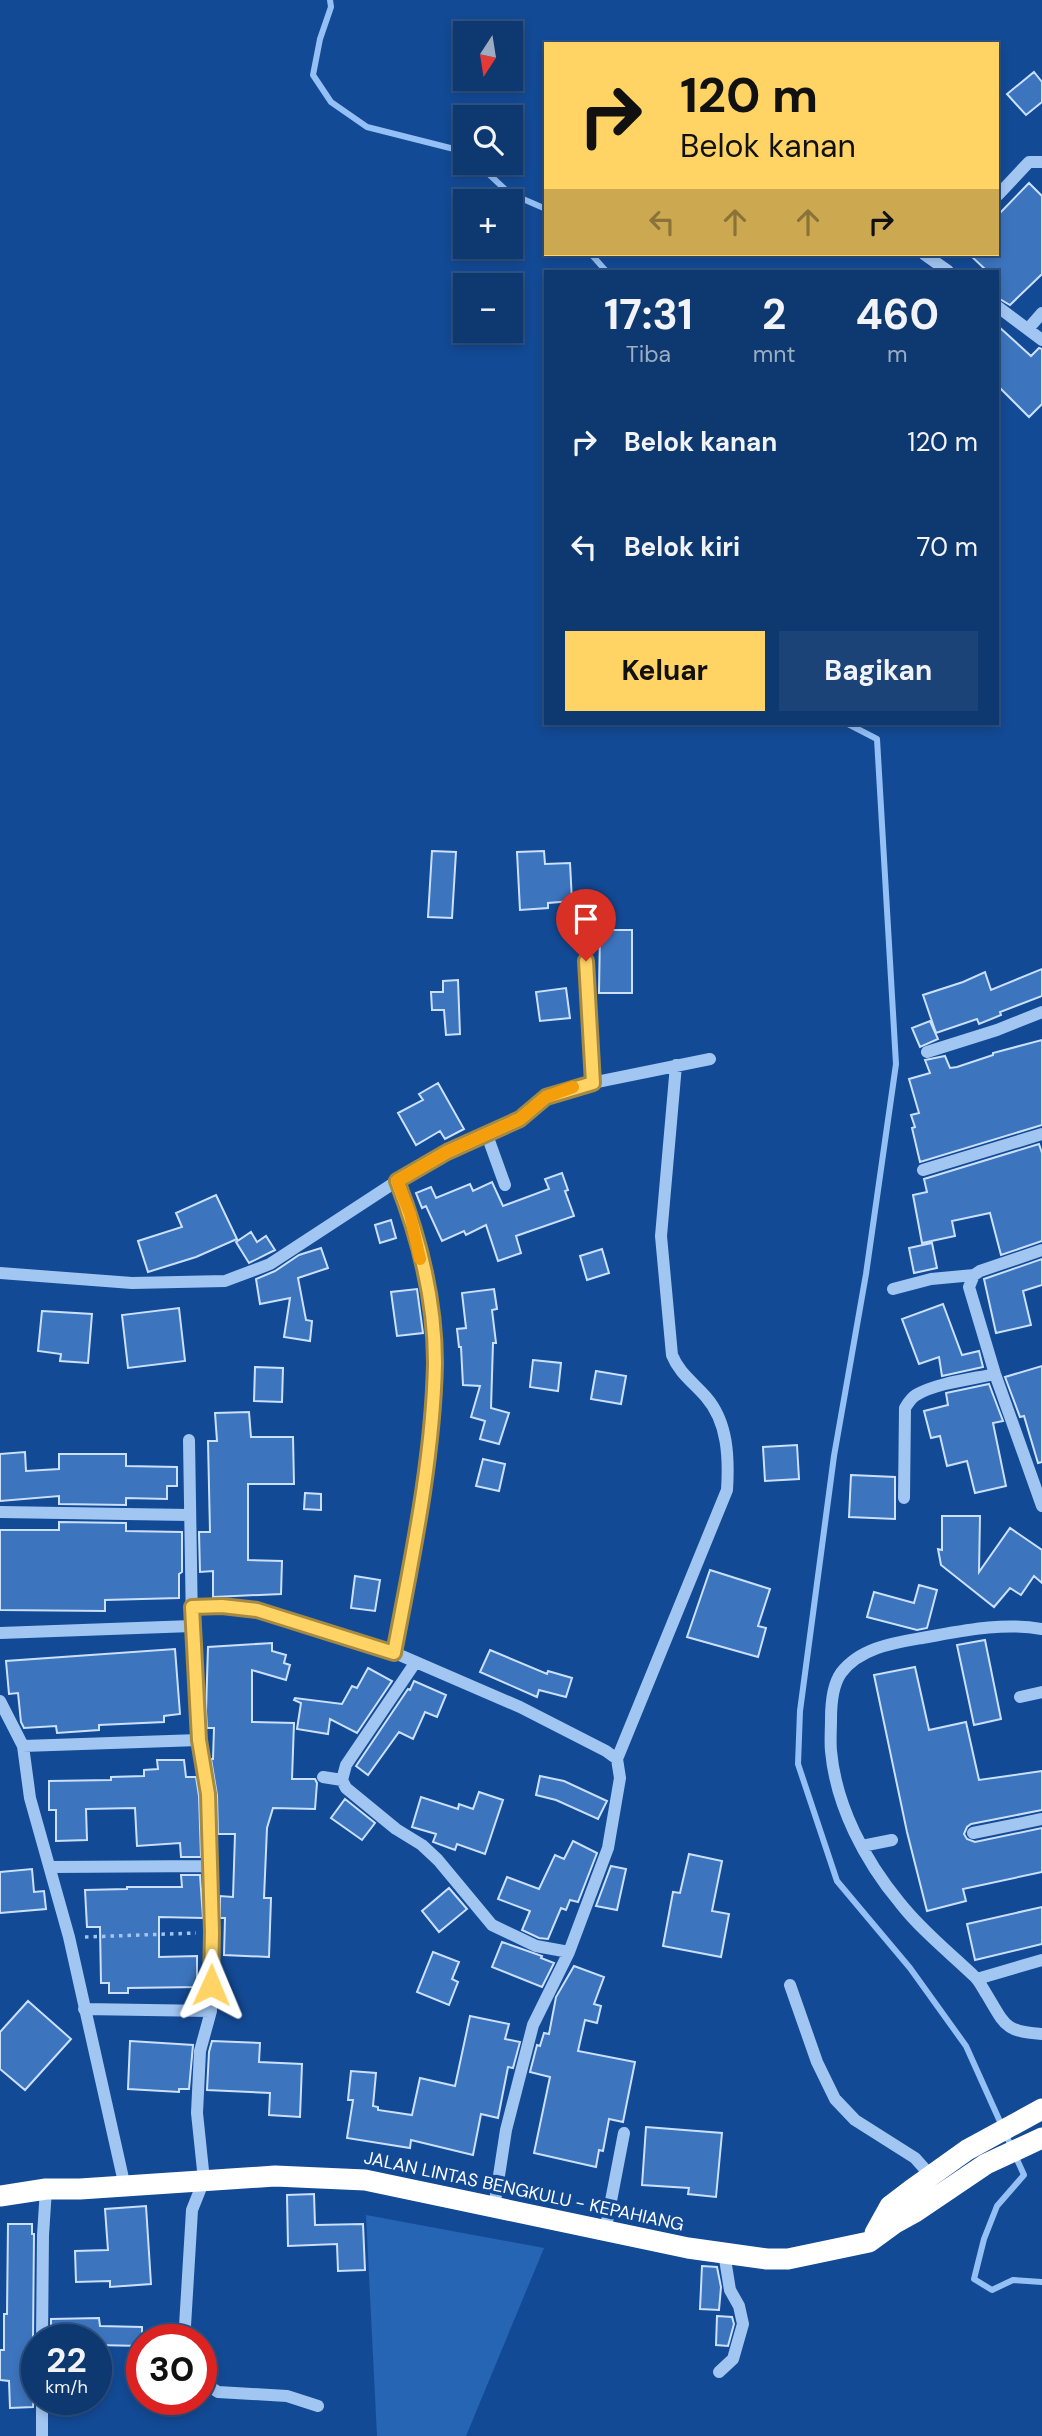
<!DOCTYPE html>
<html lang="id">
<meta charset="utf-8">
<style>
:root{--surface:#0e3870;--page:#1c4378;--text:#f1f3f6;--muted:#9bacc3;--line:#2e5283;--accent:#ffd464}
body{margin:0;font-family:"DM Sans",sans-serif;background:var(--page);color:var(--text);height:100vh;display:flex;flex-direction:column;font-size:26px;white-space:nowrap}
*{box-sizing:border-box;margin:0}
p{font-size:23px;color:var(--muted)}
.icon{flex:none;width:38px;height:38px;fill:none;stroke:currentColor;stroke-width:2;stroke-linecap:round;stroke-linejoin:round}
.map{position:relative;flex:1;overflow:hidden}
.drawer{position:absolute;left:544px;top:270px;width:455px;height:455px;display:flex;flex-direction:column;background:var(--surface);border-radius:0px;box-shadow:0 4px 10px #0003,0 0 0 2px var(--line)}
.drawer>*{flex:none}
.top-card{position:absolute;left:544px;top:42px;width:455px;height:214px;border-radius:0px;box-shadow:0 4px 10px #0003,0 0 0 2px var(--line);background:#ffd464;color:#111;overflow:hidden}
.needle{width:46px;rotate:192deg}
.fabs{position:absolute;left:453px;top:21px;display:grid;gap:14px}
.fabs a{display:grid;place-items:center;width:70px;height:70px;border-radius:0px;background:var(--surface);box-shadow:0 4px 10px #0003,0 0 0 2px var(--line);font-size:35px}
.speed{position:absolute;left:21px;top:2324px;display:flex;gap:14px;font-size:35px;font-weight:700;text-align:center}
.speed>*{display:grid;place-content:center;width:91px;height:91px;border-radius:50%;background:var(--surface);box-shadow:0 4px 10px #0003,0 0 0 2px var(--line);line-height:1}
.speed small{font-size:18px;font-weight:400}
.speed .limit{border:10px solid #d22;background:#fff;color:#111}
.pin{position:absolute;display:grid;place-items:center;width:60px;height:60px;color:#fff;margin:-72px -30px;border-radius:50% 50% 50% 0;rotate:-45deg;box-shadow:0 0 7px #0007}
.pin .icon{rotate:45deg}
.me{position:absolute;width:77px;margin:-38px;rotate:1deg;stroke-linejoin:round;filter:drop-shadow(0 0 5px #0008)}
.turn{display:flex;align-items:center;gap:24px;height:147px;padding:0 21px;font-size:32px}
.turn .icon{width:91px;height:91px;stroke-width:2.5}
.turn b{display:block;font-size:49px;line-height:60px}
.lanes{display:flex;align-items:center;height:66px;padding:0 21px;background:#0003;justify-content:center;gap:35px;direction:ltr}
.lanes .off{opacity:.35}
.eta{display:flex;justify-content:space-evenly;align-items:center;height:119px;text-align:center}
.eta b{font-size:42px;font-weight:700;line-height:49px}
.button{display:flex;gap:14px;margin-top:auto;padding:14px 21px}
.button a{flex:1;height:80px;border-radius:0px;background:var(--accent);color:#111;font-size:28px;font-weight:700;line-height:80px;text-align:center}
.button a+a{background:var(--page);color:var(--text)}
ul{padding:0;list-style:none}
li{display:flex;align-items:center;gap:21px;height:105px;padding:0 21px}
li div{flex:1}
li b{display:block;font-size:26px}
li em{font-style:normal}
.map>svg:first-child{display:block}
.green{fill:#2664b4}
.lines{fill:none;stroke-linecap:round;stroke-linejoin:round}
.stream{stroke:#94c0f6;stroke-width:6}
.building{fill:#3c74bd;stroke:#cae0fd;stroke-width:2}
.path{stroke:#a2c6f2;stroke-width:3.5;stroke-dasharray:3.5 5;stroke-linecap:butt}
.minor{stroke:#a2c6f2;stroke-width:12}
.highway{stroke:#fff;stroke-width:21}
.route-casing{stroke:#a68a41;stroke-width:18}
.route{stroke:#ffd464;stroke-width:12}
.slow{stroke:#f59e0b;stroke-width:12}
.labels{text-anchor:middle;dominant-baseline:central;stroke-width:7;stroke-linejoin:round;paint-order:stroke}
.street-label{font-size:18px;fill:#fff;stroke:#134a95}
</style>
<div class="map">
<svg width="1042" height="2436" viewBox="0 0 1042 2436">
<rect width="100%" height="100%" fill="#134a95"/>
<path class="green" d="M366 2215 544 2248 466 2436H377Z"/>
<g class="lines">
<path class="stream" d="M330 0 331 7 320 39 313 75 331 102 367 127 466 152
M477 163 509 193 546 209
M591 254 606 271
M846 723 877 739 896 1064 866 1274 834 1456 800 1711 798 1764 837 1881 910 1968 966 2046 1024 2175 997 2206 984 2239 974 2279 992 2290 1013 2280 1042 2282"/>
</g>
<path class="building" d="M1034 72 1042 82V102L1026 115 1007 94Z
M1029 183 1042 196V274L1010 305 998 298V271H987L969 254H998V215Z
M998 326 1031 356 1039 348 1042 349V404L1029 417 998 386Z
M432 851 456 852 452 918 428 917Z
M544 851 545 864 570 863 572 901 548 903V908L520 910 517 852Z
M600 930H632V993H599Z
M1042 969V996L1000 1012 1001 1015 979 1024 977 1019 936 1033 923 995 963 982 985 972 991 990Z
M458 980 460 1034 446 1035 444 1010H432L431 992H443V981Z
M566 988 570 1018 540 1021 536 992Z
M930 1021 938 1039 920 1047 912 1028Z
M1042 1040V1125L920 1162 912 1128 915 1127 911 1115 919 1113 909 1079 930 1073 925 1060 945 1056 950 1068 957 1067 993 1055V1053Z
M438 1083 464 1129 445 1139 440 1131 416 1145 398 1113 423 1100 419 1094Z
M1039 1144 1042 1153V1241L1001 1255 990 1213 952 1221 955 1236 922 1243 913 1195 927 1192 924 1179Z
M562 1173 568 1190 565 1191 574 1216 516 1236 521 1253 498 1261 486 1225 466 1235 464 1231 442 1241 426 1206 422 1208 416 1193 431 1187 436 1198 470 1184 473 1191 492 1182 503 1206 549 1189 545 1179Z
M216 1195 237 1239 196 1257 148 1272 138 1241 182 1227 176 1213Z
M391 1220 396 1238 380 1243 375 1225Z
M251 1232 257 1242 266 1236 275 1250 249 1263 236 1242Z
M932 1243 937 1268 914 1273 909 1248Z
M321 1248 328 1268 298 1278 306 1320 312 1321 310 1341 284 1337 290 1298 260 1304 256 1279 275 1271 299 1255Z
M602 1249 609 1273 587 1280 580 1256Z
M1042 1259V1285L1023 1291 1031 1325 996 1333 984 1279Z
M417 1289 423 1333 397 1336 391 1292Z
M494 1289 497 1309 492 1310 496 1343H493L491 1408 509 1413 499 1444 480 1439 485 1421 471 1417 480 1386 463 1385 461 1347H459L457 1329 466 1328 462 1293Z
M943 1304 962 1355 979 1351 983 1367 942 1376 939 1357 919 1364 902 1319Z
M179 1308 185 1361 128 1368 122 1315Z
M42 1311 92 1314 88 1363 60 1361 61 1354 38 1351Z
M533 1360 561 1363 558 1391 530 1387Z
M1042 1366V1462L1038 1463 1024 1416 1020 1417 1005 1377Z
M255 1367 283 1368 282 1402 254 1401Z
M596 1371 626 1376 621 1404 591 1399Z
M989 1384 1003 1421 993 1423 1006 1486 975 1493 967 1461 947 1466 940 1436 931 1438 924 1411 948 1405 946 1393Z
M249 1412 251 1437H293L294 1484H248V1560L282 1561 281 1594 213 1597V1571L200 1572 199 1532H210L208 1441H217L215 1413Z
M797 1445 799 1479 765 1481 763 1447Z
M25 1452 26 1471 59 1469V1454H126V1466L177 1467V1486H167V1499L126 1498V1505L59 1504V1496L0 1501V1454Z
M483 1459 505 1464 499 1491 476 1486Z
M851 1475 895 1477V1519L849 1517Z
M305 1493 321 1494V1510L304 1509Z
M942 1516H980L979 1572 1010 1528 1042 1550V1583L1034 1576 1021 1595 1010 1588 994 1607 941 1565 938 1549 942 1550Z
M59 1522 126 1523V1531L182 1532V1572L179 1574V1598L105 1600V1611L0 1610V1530H59Z
M710 1570 770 1589 758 1626 766 1628 758 1657 687 1637Z
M355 1576 380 1580 375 1611 351 1608Z
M919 1585 937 1590 927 1628 917 1630 867 1617 874 1592 914 1603Z
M985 1640 1001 1719 974 1725 957 1645Z
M272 1643V1651L286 1655 284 1663 290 1665 286 1680 252 1670V1722L294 1723 292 1779H315L317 1783 315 1809 273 1808 267 1828 264 1898H271L269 1957 224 1955 225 1918H220V1896L233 1897 235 1834H218L217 1795 211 1759H213L214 1728H207L206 1711 208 1647Z
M175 1649 180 1714 164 1716V1722L99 1725V1730L57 1733 56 1726 24 1728 21 1722 18 1693 9 1694 6 1661Z
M490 1650 547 1674 548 1671 572 1678 566 1697 539 1690 537 1697 480 1672Z
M915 1667 929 1730 966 1722 979 1780 1042 1771V1810L971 1824 967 1827 964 1834 967 1839 975 1842 1042 1828V1872L963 1889 966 1901 927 1911 907 1832 874 1675Z
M368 1668 392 1681 357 1733 330 1719 328 1734 297 1729 301 1703 294 1700 295 1698 342 1704 352 1686 357 1688Z
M414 1681 446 1695 437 1717 425 1712 413 1739 399 1732 368 1775 356 1766 408 1689 410 1690Z
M157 1760H184L186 1777H196L199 1796 201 1857H181L180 1843 137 1846 135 1808 86 1809 87 1840 56 1841V1810H49V1781L111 1780V1777L144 1776V1770L158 1769Z
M540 1776 564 1781 607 1801 598 1819 556 1800 536 1795Z
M479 1792 503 1800 485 1854 457 1844 455 1850 433 1842 436 1834 412 1827 421 1797 458 1809 459 1804 473 1809Z
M345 1799 375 1823 362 1840 331 1818Z
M573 1841 597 1853 578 1902 570 1900 566 1910 561 1908 548 1939 539 1938 522 1930 530 1911 498 1899 507 1877 539 1889 555 1855 564 1859Z
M689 1854 722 1861 712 1911 729 1914 721 1957 663 1946 673 1892 680 1893Z
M611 1866 626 1869 617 1910 596 1906Z
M32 1869 34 1892 44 1891 46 1909 0 1913V1872Z
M181 1875H200L203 1918 159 1917V1957L197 1956V1987L128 1988V1993H109V1983H101L100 1927H87L85 1890 127 1889V1887H182Z
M449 1888 467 1909 439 1932 422 1911Z
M1042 1907V1944L975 1960 967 1924Z
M502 1942 542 1956 541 1958 554 1963 542 1987 492 1967Z
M433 1952 459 1962 452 1979 458 1982 449 2005 417 1992Z
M574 1966 604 1977 594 2004 601 2006 597 2023 585 2020 578 2051 635 2062 623 2122 609 2119 603 2151 599 2150 596 2167 534 2153 550 2077 530 2072 537 2045 540 2046 544 2033 549 2034 556 1997Z
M28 2001 71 2039 25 2090 0 2069V2032Z
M470 2016 509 2024 505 2039 520 2042 513 2068 508 2067 498 2118 481 2114 473 2155 411 2140 410 2148 347 2138 353 2100H348L351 2071 376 2073 373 2106 378 2107V2110L412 2115 420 2078 455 2086Z
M130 2041 193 2045 189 2089H179V2092L128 2089Z
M212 2041 260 2043 259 2062 302 2064 300 2117 269 2115 270 2093 207 2090 209 2052Z
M646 2127 722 2133 716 2197 688 2194 689 2188 642 2185Z
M314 2194 315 2225 363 2224 365 2270 338 2271 337 2244 288 2246 287 2195Z
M146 2206 151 2284 110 2287V2281L76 2282 75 2251 108 2250 105 2209Z
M8 2224H32V2234H34L33 2340 35 2346V2381L33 2407 10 2408 9 2381 0 2380V2350H4V2314H7Z
M702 2266 717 2267 721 2287 719 2310 700 2309Z
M717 2316 732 2317 734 2324 728 2346 716 2345Z
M99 2318 100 2326 142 2327V2346L96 2345V2340H51V2319Z"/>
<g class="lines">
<path class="path" d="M85 1937 196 1933"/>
<path class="minor" d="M998 195 1029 162H1042
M924 254 948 271
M998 307 1042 340
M1028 329 1042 313
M586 961 593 1083
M927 1052 997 1030 1042 1012
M487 1135 505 1185
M923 1170 1042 1134
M397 1181 447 1152 520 1120 546 1097 577 1086 710 1059
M1042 1250 980 1271 974 1275 969 1287 995 1374 1042 1506
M0 1273 132 1283 225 1281 270 1264 397 1181C419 1237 435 1302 435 1363 433 1460 412 1558 395 1653
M893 1289 931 1279 974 1275
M189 1440 192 1626 199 1740
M904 1498 905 1408C908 1403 911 1398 916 1395 936 1383 972 1379 995 1374
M0 1512 189 1515
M192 1607 222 1606 257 1610 395 1653 520 1707 606 1751 617 1759 620 1778 608 1848 569 1952 533 2025 506 2130 494 2208
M1042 1629C1001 1622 962 1631 922 1638 893 1643 860 1648 841 1673 832 1686 831 1704 831 1719 831 1730 830 1741 831 1751 836 1806 865 1861 900 1903 922 1931 950 1953 975 1977 980 1982 983 1989 987 1995 1005 2025 1005 2032 1042 2034
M0 1633 192 1626
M415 1663 346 1765 342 1780 346 1788 396 1829 422 1845 438 1860 492 1925 536 1946 569 1952
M1020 1697 1042 1692
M0 1701 23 1746 30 1798 69 1937 125 2187
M23 1746 199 1740 208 1795 212 1932 211 2011 200 2051 197 2113 204 2180 192 2210 185 2326 188 2340
M617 1759 727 1490C729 1458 728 1422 706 1397 694 1383 679 1373 672 1355L661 1236 676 1065
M323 1777 342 1780
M973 1833 1042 1819
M862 1846 892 1840
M50 1867 211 1866
M977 1979 1042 1960
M790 1985 817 2062 835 2099 855 2120 915 2158 931 2176
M84 2009 211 2011
M605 2232 624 2133
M42 2340 43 2235 46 2189
M719 2372 733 2359 743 2324 739 2306 730 2290 724 2253
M201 2381 218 2392 287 2396 318 2406
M42 2399V2436"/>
<path class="highway" d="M0 2196 46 2189H80L275 2176 365 2180 688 2248 767 2259H788L869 2242 895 2223 915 2212 986 2164 1042 2138
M875 2233 890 2206 911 2190 967 2150 1042 2109"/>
</g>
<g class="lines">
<defs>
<path id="route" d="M211 1985 212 1932 208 1794 199 1740 192 1607 222 1606 257 1610 394 1653C412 1558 433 1460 435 1363 435 1302 419 1237 397 1181L447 1152 520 1119 546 1097 593 1083 586 961"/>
</defs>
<use href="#route" class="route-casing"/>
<use href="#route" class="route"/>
<path class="slow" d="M420 1259 410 1214 397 1181 447 1152 520 1119 546 1097 573 1087"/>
</g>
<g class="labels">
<g class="street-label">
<text transform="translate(524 2191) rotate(12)">JALAN LINTAS BENGKULU - KEPAHIANG</text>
</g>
</g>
</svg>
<div class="fabs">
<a><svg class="needle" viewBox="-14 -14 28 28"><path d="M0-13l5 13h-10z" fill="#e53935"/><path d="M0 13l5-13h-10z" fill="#9bacc3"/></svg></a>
<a><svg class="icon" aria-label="search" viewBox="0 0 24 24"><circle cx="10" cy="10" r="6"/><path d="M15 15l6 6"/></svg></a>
<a>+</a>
<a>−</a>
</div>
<div class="speed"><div>22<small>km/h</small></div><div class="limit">30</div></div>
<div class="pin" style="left:586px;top:961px;background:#d93025"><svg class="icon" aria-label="arrive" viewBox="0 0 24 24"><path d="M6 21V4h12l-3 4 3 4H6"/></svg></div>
<svg class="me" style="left:211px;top:1985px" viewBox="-20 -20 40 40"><path d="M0-17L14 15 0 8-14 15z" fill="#ffd464" stroke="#fff" stroke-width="4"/></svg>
<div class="top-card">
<div class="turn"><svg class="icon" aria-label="right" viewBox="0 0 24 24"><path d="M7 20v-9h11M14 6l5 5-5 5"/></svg><div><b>120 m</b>Belok kanan</div></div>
<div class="lanes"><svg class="icon off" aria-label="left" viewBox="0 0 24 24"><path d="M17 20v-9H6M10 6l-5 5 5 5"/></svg><svg class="icon off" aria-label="ahead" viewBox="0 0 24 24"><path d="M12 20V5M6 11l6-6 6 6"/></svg><svg class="icon off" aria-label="ahead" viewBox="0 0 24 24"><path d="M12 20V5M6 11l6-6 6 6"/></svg><svg class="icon" aria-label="right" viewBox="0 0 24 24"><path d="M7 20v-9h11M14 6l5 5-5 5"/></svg></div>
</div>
<section class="drawer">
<div class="eta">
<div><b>17:31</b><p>Tiba</p></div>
<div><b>2</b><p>mnt</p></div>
<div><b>460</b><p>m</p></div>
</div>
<ul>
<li><svg class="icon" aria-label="right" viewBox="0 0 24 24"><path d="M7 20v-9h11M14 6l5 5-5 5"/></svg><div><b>Belok kanan</b></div><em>120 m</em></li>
<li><svg class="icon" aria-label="left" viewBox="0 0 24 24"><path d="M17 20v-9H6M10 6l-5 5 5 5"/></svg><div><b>Belok kiri</b></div><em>70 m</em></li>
</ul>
<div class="button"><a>Keluar</a><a>Bagikan</a></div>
</section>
</div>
